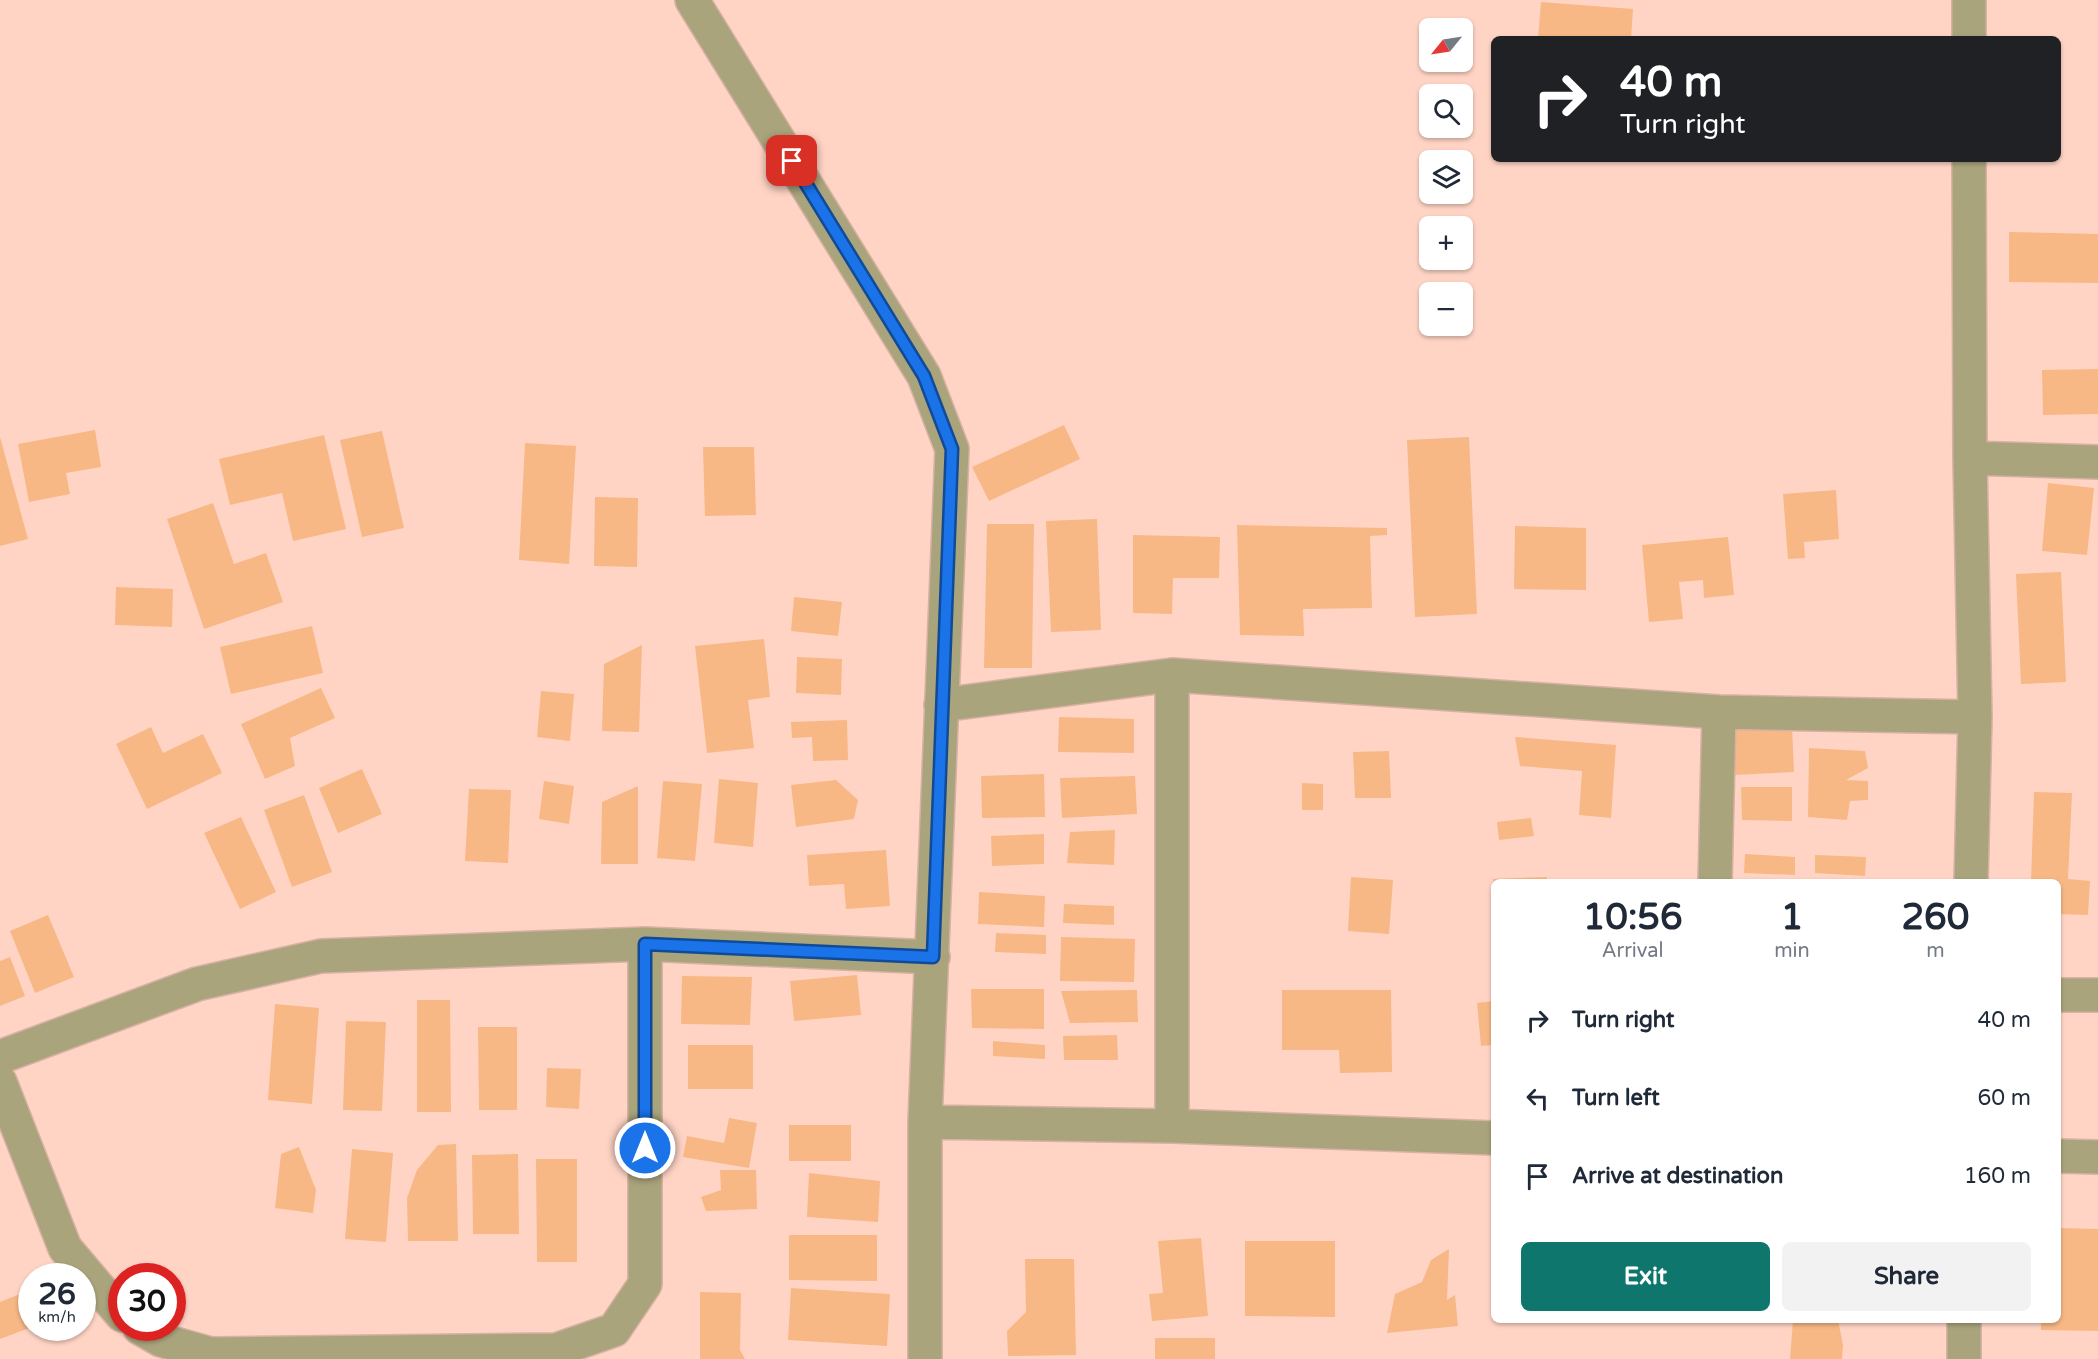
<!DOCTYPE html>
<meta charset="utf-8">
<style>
:root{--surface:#fff;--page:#f2f2f3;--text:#1f2937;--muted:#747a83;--accent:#0f766e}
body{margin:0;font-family:"Varela Round",sans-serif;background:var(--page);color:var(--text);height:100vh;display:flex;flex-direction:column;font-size:22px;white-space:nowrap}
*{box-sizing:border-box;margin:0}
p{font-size:20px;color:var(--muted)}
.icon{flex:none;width:33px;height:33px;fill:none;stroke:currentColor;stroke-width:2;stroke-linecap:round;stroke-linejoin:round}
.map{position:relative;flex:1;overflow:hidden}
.details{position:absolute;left:1491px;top:879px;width:570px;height:444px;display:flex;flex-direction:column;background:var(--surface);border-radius:9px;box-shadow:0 2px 4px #0004}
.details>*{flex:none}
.hud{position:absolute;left:1491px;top:36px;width:570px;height:126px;border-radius:9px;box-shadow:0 2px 4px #0004;background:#202124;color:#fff;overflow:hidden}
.needle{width:39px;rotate:240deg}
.tools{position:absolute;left:1419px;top:18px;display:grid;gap:12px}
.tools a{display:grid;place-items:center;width:54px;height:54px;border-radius:9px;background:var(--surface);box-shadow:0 2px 4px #0004;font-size:30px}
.speed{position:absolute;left:18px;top:1263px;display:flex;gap:12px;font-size:30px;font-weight:700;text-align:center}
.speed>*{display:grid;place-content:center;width:78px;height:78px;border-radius:50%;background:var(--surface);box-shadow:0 2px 4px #0004;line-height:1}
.speed small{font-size:15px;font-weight:400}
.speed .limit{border:9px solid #d22;background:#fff;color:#111}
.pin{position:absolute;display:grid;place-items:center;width:51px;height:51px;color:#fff;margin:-26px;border-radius:12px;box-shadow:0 3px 9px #0006}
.me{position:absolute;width:66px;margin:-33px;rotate:0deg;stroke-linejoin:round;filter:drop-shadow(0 0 4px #0008)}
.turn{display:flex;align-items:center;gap:21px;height:126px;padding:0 30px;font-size:27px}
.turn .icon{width:78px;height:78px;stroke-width:2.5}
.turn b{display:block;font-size:42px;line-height:51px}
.eta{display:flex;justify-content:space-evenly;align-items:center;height:102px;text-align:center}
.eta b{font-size:36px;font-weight:700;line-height:42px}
.button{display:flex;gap:12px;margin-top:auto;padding:12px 30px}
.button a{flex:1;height:69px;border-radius:9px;background:var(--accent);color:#fff;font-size:24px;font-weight:700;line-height:69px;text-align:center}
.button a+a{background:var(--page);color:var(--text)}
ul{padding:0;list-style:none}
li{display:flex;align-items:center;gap:18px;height:78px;padding:0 30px}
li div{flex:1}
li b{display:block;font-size:22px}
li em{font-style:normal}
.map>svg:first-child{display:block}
.building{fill:#f7b885}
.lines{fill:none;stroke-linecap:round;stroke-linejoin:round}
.minor-casing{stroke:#d7b1a4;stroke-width:36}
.minor{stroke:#aaa47c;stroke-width:33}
.route-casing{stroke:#114b97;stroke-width:15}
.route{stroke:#1a73e8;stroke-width:10}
</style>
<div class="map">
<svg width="2098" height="1359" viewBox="0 0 2098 1359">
<rect width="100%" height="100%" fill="#ffd4c5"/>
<path class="building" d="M1541 2 1633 9 1631 39H1538Z
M2009 232 2098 234V283L2009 282Z
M2098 369V414L2043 415 2042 370Z
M1064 425 1080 459 989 501 972 467Z
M95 430 101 467 66 473 70 494 29 502 18 444Z
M382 431 404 528 362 537 340 440Z
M324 435 346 529 293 541 282 493 230 505 219 459Z
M0 437 28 539 0 546Z
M1469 437 1477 614 1415 617 1407 440Z
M525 443 576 446 569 564 519 560Z
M703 447H754L756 515 705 516Z
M2048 483 2094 488 2087 555 2042 551Z
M1836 490 1839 539 1804 542 1805 558 1788 559 1783 494Z
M595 497 638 498 637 567 594 566Z
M213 503 234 564 266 553 283 602 204 629 167 519Z
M1097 519 1101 630 1051 632 1046 521Z
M987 524H1034L1032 668H984Z
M1237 525 1387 528V535L1370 536 1372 608 1303 609 1304 636 1240 635Z
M1515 526 1586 528V590L1514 589Z
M1133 535 1220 537 1219 578H1173L1172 614 1133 613Z
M1728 537 1734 595 1704 598 1703 580 1679 582 1683 619 1649 622 1642 545Z
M2061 572 2066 682 2021 684 2016 574Z
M116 587 173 589 172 627 115 625Z
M794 597 842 602 838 636 791 631Z
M312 626 323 673 231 694 220 647Z
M764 639 770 697 748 700 754 748 707 753 695 646Z
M642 645 639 732 602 731 604 664Z
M797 657 842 659 841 695 796 693Z
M321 688 335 718 290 738 295 766 265 779 241 724Z
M541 691 574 694 570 741 537 737Z
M1059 717 1134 719V753L1058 752Z
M847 720 848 760 813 761 812 737 792 738 791 722Z
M1792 726 1794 772 1734 775 1731 728Z
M151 727 163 753 203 734 222 773 147 809 116 744Z
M1515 737 1616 745 1611 818 1579 815 1582 771 1520 766Z
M1809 748 1865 751 1868 768 1846 780 1868 781V800L1850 801 1847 820 1808 817Z
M1389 751 1391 798H1355L1353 752Z
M362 769 382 814 338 833 319 788Z
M1044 774 1045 817 982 818 981 776Z
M1135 776 1137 814 1062 818 1060 778Z
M719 779 758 783 753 847 714 843Z
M836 780 858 800 854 819 796 827 791 785Z
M544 781 574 786 569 824 539 819Z
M663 781 702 784 695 861 657 858Z
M1302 783 1323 784V810H1302Z
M638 786V864H601L602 802Z
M1741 787H1792V821L1742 820Z
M469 789 511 790 508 863 465 861Z
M2034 792 2072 793 2068 879 2090 881 2088 915 2058 914V882H2031Z
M304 795 332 872 292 887 264 810Z
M241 817 276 892 240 909 204 833Z
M1531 818 1534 836 1499 840 1497 822Z
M1115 830 1114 865 1067 863 1070 832Z
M1044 834V864L992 866 991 836Z
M886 850 890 906 846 909 844 884 809 886 807 855Z
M1745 854 1795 857V875L1744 873Z
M1815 855 1866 857 1865 876 1815 873Z
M1351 877 1393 880 1389 934 1348 931Z
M1547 877V882H1493V879Z
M979 892 1045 896 1044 927 978 924Z
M1064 904 1114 906V925L1063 923Z
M48 915 74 977 35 993 10 931Z
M996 933 1046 935V954L995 952Z
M1061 937 1135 939 1134 982 1060 981Z
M10 957 25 996 0 1006V961Z
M857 975 861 1015 794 1021 790 981Z
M682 976 752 977 750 1025 681 1024Z
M971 989H1044V1029L972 1028Z
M1137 990 1138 1022 1070 1023 1061 991Z
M1282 990H1391L1392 1072 1340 1073 1339 1050H1282Z
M417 1000H450L451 1112H417Z
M1494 1001V1045L1481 1046 1477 1003Z
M275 1004 319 1008 312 1104 268 1100Z
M346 1021 386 1022 382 1111 343 1110Z
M478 1027H517V1110H479Z
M1117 1035 1118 1060H1064L1063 1036Z
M993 1041 1045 1045V1059L993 1056Z
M688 1045H753V1089H688Z
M547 1068 581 1069 579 1109 546 1107Z
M729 1118 757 1123 749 1168 683 1157 687 1136 724 1143Z
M789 1125H851V1161H789Z
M456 1144 458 1241H408L407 1198 417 1170 438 1145Z
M299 1147 316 1190 313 1213 275 1208 281 1154Z
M352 1149 393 1153 386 1242 345 1239Z
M518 1154 519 1234H473L472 1155Z
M536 1159H577V1262H537Z
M720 1170H756L757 1209 706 1211 701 1197 721 1190Z
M809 1173 880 1181 878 1222 807 1217Z
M2058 1228 2098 1229V1331L2041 1330V1320H2058Z
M789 1235H877V1281L789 1280Z
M1201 1238 1208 1316 1152 1321 1149 1294 1163 1293 1158 1241Z
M1245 1241H1335V1317L1245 1316Z
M1449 1249 1447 1300 1455 1295 1458 1326 1387 1333 1395 1294 1422 1282 1431 1260Z
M1025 1259H1074L1076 1355 1008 1356 1007 1331 1026 1312Z
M791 1288 890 1294 887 1346 788 1340Z
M700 1292 741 1293 740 1350 745 1359H700Z
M20 1294 32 1327 0 1339V1302Z
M1793 1320H1838L1843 1345 1842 1359H1790Z
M1155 1338H1215V1359H1155Z"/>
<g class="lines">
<defs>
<path id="minor" d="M692 0 924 376 952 449 925 1122V1359
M1969 0V39
M1969 159 1970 458 1975 717 1971 882
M1970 458 2098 462
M1172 675V1126
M941 705 1172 675 1719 712 1975 717
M1715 882 1719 712
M2058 995H2098
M0 1057 197 984 321 956 645 944 933 957
M0 1082 65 1248 122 1315
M925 1122 1172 1126 1494 1138
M2058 1156 2098 1157
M140 1328 161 1340 211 1354 556 1350 614 1330 645 1284V944
M1964 1359V1320"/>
</defs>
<use href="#minor" class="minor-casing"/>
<use href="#minor" class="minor"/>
</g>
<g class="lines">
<defs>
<path id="route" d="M645 1148V944L933 957 952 449 924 376 792 161"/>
</defs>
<use href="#route" class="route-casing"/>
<use href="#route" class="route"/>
</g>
</svg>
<div class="tools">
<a><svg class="needle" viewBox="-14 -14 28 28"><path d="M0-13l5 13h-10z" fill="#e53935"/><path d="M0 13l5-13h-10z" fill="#747a83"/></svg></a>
<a><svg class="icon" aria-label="search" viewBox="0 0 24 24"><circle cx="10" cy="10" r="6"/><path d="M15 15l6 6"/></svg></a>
<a><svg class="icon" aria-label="layers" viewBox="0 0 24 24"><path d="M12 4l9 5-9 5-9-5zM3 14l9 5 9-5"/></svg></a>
<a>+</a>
<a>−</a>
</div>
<div class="speed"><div>26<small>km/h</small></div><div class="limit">30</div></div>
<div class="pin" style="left:792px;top:161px;background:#d93025"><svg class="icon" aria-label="arrive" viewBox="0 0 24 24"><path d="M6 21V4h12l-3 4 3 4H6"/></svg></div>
<svg class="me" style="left:645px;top:1148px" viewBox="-20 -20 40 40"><circle r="17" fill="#1a73e8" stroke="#fff" stroke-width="3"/><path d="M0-11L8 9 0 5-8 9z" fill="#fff"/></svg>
<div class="hud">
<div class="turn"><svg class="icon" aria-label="right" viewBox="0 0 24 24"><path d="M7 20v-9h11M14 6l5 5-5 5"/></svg><div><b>40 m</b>Turn right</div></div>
</div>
<section class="details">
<div class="eta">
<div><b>10:56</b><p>Arrival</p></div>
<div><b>1</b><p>min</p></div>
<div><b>260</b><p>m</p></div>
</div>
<ul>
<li><svg class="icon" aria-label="right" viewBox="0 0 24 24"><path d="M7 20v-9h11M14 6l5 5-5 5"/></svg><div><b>Turn right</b></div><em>40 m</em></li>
<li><svg class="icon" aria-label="left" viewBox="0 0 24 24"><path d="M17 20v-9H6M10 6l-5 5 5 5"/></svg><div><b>Turn left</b></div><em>60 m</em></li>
<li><svg class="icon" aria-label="arrive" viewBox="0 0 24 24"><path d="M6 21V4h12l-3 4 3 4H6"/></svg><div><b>Arrive at destination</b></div><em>160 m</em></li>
</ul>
<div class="button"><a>Exit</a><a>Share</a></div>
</section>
</div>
